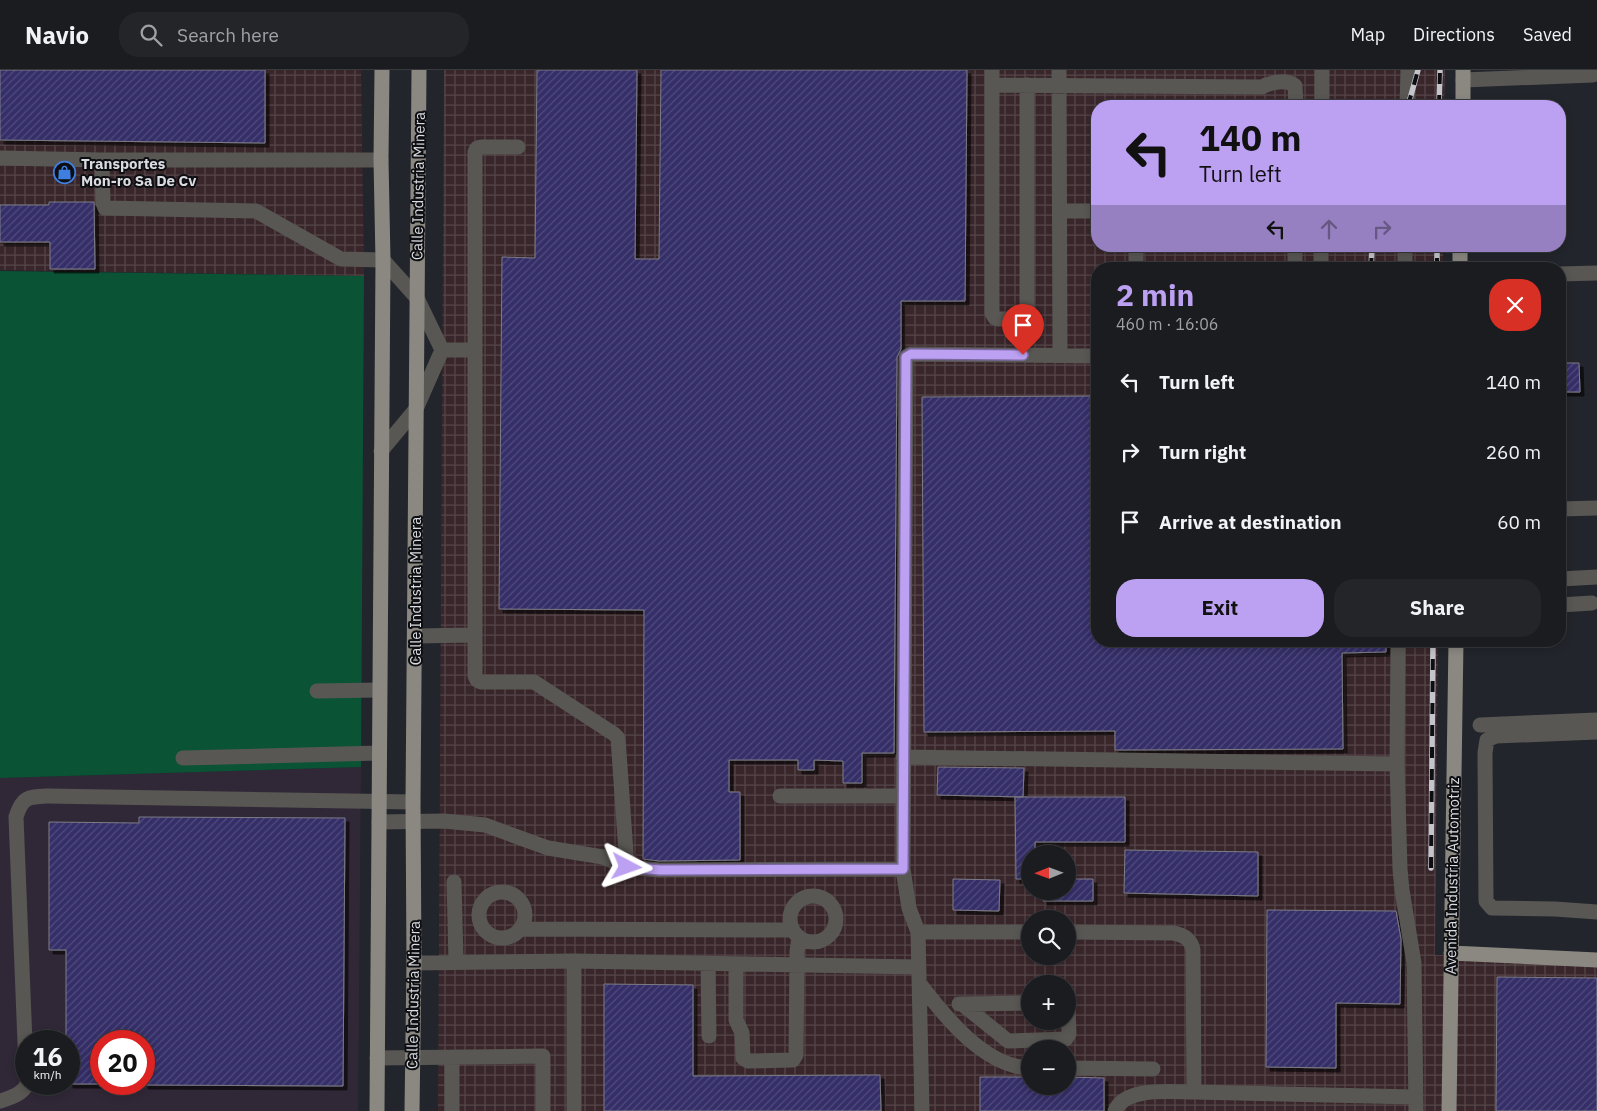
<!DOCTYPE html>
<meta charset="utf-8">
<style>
:root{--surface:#1a1c20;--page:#232529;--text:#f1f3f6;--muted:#9fa1a5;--line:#383a3e;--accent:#bca0f2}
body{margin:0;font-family:"IBM Plex Sans",sans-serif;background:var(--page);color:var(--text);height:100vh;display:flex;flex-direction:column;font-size:19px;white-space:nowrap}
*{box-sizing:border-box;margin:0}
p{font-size:16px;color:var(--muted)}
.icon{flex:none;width:28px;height:28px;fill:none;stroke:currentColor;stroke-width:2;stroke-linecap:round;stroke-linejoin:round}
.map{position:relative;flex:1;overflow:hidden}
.details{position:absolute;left:1091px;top:192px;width:475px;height:385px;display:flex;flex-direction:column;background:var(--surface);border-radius:20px;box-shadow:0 2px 8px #0003,0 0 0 1px var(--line)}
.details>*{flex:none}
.hud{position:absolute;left:1091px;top:30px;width:475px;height:152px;border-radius:20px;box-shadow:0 2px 8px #0003,0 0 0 1px var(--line);background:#bca0f2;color:#111;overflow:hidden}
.needle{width:32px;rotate:269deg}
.tools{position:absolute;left:1021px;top:775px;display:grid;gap:10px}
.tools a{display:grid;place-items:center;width:55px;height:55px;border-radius:50%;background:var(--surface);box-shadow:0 2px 8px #0003,0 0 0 1px var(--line);font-size:25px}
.speed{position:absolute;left:15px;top:960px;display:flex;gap:10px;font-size:25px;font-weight:700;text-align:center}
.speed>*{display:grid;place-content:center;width:65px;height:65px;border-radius:50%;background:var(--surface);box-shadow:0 2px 8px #0003,0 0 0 1px var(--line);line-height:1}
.speed small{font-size:12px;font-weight:400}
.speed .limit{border:8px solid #d22;background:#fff;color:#111}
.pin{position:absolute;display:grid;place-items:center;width:42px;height:42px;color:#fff;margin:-51px -21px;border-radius:50% 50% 50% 0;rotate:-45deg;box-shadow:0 0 5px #0007}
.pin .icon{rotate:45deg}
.me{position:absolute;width:55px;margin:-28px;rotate:94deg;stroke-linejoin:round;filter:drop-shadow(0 0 4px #0008)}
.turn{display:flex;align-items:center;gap:18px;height:105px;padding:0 25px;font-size:22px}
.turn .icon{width:65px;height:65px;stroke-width:2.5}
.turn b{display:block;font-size:35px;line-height:42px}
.lanes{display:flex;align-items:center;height:48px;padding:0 25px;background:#0003;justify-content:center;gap:25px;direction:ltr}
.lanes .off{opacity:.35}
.round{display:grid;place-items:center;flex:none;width:52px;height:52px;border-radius:20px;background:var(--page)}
.head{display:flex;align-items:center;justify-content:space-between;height:85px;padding:0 25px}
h1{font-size:30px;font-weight:700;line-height:38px;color:var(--accent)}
.cta{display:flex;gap:10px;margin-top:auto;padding:10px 25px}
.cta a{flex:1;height:58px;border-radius:20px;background:var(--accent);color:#111;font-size:20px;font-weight:700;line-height:58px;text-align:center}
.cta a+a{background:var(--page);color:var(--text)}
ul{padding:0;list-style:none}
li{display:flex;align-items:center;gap:15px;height:70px;padding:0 25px}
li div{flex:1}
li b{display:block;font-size:19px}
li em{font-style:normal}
header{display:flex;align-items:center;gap:30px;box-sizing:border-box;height:70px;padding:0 25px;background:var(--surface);border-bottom:1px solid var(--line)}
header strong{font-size:24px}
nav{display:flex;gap:28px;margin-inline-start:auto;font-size:18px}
.search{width:350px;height:45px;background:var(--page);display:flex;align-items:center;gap:12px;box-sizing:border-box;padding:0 18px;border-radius:20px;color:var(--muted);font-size:19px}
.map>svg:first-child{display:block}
.commercial{fill:#312837;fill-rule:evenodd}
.industrial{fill:url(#industrial-grid);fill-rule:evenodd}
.green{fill:#0b5335}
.building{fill:url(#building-hatch);stroke:#7c7c85;filter:url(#shadow)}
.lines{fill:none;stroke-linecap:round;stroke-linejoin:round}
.minor{stroke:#585753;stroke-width:15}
.major{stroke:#8b8881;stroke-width:15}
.rail-casing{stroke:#c3c5ca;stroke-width:5.5}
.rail{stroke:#0d0e11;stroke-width:4;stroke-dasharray:11;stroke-linecap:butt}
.route-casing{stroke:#7a689d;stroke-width:12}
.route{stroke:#bca0f2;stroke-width:9}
.labels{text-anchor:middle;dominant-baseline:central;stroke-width:4;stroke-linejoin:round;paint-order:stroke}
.poi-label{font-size:15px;font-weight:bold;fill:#dadce1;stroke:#0d0e11;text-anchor:start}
.street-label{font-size:15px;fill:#dadce1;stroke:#0d0e11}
</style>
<header>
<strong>Navio</strong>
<div class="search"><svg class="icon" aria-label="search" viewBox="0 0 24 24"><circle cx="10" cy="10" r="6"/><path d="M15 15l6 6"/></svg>Search here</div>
<nav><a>Map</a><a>Directions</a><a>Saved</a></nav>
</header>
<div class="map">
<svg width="1597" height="1041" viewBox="0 0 1597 1041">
<defs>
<pattern id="industrial-grid" width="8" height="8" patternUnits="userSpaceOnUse" patternTransform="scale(1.25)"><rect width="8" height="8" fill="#39262b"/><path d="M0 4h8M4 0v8" fill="none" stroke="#554549"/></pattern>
<pattern id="building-hatch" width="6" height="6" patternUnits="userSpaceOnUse" patternTransform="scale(1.25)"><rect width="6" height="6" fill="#342e68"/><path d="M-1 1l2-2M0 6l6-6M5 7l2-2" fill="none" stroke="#514c7d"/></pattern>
<filter id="shadow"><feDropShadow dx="4" dy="4" stdDeviation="0" flood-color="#0009"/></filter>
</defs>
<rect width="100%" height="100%" fill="#22252b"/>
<path class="commercial" d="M361 697 358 1041H0V708ZM26 971H69V1014H26ZM101 971H144V1014H101Z"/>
<path class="industrial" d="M0 0H361L364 206 0 200Z
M444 0H1445L1444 36H1098V176H1443V199H1098V571H1438L1435 885H1597V1041H438ZM1030 784H1068V821H1030ZM1030 849H1068V886H1030ZM1030 914H1068V951H1030ZM1030 979H1068V1016H1030Z"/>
<path class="green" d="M0 201 364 206 361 697 0 708Z"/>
<path class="building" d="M0 0H265V73L0 70Z
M537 0H637L635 189H659L661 0H967L965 231H901V279L897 287 894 683H862V713H843V691L814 690V700H798V690H729V722H740V790L659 791 643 789 644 540 499 539 502 187 535 188Z
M49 132H94L95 199H50V172H0V135H49Z
M1560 293H1579L1580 322H1560Z
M1098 326V571H1386V582L1342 583 1343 679 1115 680V661L924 662 922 327Z
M938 697 1024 698 1023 727 937 725Z
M1015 727H1125V772H1035V784H1030V809H1016Z
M139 747 345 748 343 1016 144 1015V971H101V1014H69V971H66V880H49V752L139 753Z
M1125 780 1258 782V826L1124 823Z
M953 809 1000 810 999 841 953 840Z
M1068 809H1093V831H1043V821H1068Z
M1267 840 1396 841 1401 869 1400 934 1336 933V998L1266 997Z
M1497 907 1597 908V1041H1496Z
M604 914 693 915V1006L880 1005 881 1041H604Z
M980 1007H1030V1016H1068V1007L1104 1008V1041H980Z"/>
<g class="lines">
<path class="minor" d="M992 0V243L995 248 998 249H1021L1026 246 1027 243V15
M1059 0 1060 286
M1463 10 1593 5
M992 15 1262 17C1271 12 1287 9 1295 16L1296 36
M1322 36V0
M1407 36 1408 0
M518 77H481L477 78 475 82V606L477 610 481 612H534L614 664 618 668 627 797
M0 88 102 90H381
M102 90 103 133 105 138 256 141 341 189 383 190 417 228 442 280 416 339 381 381
M1060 141H1098
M1136 176V199
M1295 176V199
M1321 199V176
M1405 199V176
M1560 204 1597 203
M442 280H475
M1560 439 1597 438
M1560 509 1597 507
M1560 535 1592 533
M415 566 475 565
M1398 571 1397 694 1400 799 1402 820 1414 893 1416 1041
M317 621 379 620
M1480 655 1597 650
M1597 662 1496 666 1487 670 1485 683 1486 831 1492 838 1555 839 1597 842
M903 687 1397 694
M183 688 379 683
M780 726H903
M379 752 444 751 485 755 548 778 603 787 627 797 659 800 903 799
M454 812 456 891
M479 845a23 23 0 1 1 46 0a23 23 0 1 1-46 0Z
M790 849a23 23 0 1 1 46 0a23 23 0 1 1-46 0Z
M520 859 793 860
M918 862H1030
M1068 862 1173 863C1184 865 1191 869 1193 880L1194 1022 1415 1027
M414 893 574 891
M708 894 709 966
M736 895V950L742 963 743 988 748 991 793 990 796 985 797 881 799 867
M920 914C945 947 985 997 1030 998
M959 934 1030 933
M962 934 1008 971 1066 969 1069 964 1068 935
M377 988 543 986V1041
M26 998 16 747C22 727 28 727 47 726L413 732
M1068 998 1153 999
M0 1031C10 1028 23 1024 27 1014
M452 1041V988
M574 1041V891L918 897
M922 1041 918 862 909 838 903 799 906 287 911 284 1098 286
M1115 1041C1125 1016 1172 1022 1194 1022"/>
<path class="major" d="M1463 36V0
M1460 199V176
M1451 883 1597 890
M377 1041 383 190 381 90 382 0
M412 1041 414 893 413 732 419 0
M1449 1041 1456 571"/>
<defs>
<path id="rail" d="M1408 36 1418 0
M1439 36 1440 0
M1371 199 1372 176
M1437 199V176
M1431 798 1433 571"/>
</defs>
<use href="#rail" class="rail-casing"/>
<use href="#rail" class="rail"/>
</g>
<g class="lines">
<defs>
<path id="route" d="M627 797 660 800 903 799 906 287 911 284 1023 285"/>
</defs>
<use href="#route" class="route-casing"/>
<use href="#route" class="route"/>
</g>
<defs>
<symbol id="shop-ring" viewBox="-11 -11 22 22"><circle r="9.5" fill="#0d0e11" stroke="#3f7fe0" stroke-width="1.5"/><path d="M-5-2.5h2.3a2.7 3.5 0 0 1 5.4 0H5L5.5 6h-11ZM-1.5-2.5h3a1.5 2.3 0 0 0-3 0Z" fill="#3f7fe0"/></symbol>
</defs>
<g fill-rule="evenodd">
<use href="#shop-ring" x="52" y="90" width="25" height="25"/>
</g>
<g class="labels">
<g class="poi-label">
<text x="81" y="93">Transportes<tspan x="81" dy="17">Mon-ro Sa De Cv</tspan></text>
</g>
<g class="street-label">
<text transform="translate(418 116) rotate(-89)">Calle Industria Minera</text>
<text transform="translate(415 521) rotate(-90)">Calle Industria Minera</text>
<text transform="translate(1452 806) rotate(-89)">Avenida Industria Automotriz</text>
<text transform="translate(413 925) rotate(-89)">Calle Industria Minera</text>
</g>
</g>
</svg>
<div class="tools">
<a><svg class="needle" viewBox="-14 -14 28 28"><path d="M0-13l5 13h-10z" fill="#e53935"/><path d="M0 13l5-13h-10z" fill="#9fa1a5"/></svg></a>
<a><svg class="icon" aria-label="search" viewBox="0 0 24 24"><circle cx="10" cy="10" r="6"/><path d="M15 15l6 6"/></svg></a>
<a>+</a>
<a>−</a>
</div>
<div class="speed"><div>16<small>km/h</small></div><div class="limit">20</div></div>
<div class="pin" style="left:1023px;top:285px;background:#d93025"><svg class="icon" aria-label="arrive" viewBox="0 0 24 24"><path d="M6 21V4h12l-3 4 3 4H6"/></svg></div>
<svg class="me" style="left:627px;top:797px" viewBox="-20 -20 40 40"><path d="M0-17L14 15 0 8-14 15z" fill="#bca0f2" stroke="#fff" stroke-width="4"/></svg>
<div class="hud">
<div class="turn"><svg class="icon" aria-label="left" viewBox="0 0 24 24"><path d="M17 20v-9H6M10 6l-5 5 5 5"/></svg><div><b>140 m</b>Turn left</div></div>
<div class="lanes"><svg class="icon" aria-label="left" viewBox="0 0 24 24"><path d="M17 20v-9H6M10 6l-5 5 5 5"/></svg><svg class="icon off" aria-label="ahead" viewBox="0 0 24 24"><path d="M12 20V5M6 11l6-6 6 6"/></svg><svg class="icon off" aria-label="right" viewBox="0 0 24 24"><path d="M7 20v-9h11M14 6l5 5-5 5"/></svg></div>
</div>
<section class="details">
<div class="head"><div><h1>2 min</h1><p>460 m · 16:06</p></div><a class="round" style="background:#d93025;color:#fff"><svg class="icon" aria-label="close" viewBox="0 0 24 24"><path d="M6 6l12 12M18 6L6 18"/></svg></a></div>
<ul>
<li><svg class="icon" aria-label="left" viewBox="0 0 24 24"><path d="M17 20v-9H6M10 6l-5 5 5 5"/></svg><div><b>Turn left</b></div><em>140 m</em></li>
<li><svg class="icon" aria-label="right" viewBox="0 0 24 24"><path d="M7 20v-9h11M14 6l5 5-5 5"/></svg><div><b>Turn right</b></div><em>260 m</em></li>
<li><svg class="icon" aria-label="arrive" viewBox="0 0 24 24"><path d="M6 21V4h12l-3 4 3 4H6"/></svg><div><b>Arrive at destination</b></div><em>60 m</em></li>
</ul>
<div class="cta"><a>Exit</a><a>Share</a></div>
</section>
</div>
